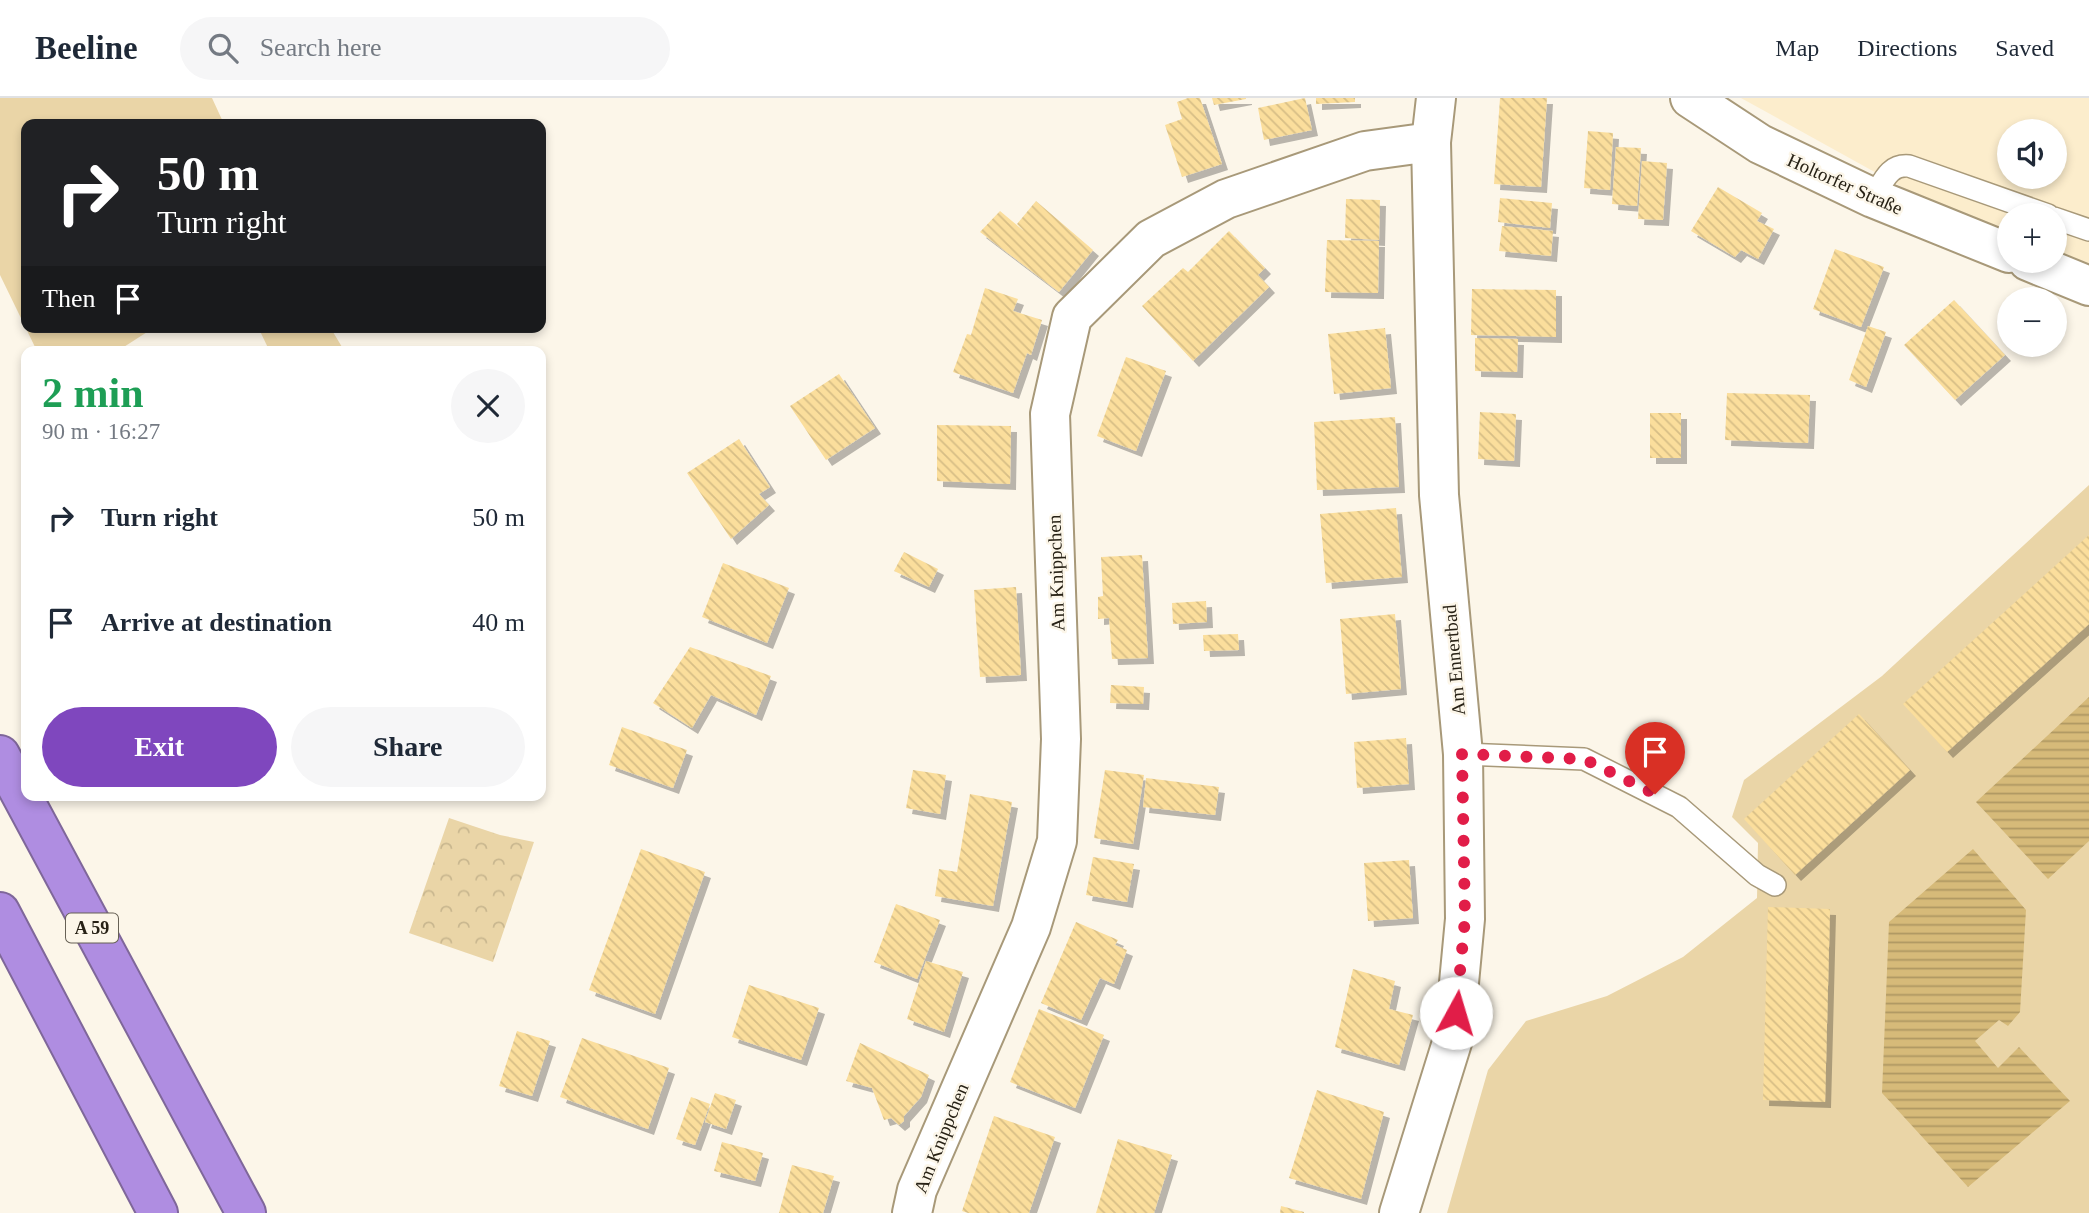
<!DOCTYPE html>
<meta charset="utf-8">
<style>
:root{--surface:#fff;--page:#f6f6f7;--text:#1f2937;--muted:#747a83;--line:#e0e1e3;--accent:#7f47be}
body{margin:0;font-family:"Times New Roman",serif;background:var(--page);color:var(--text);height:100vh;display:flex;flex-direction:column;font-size:26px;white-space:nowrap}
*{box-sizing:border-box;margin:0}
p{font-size:23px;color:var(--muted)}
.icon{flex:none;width:38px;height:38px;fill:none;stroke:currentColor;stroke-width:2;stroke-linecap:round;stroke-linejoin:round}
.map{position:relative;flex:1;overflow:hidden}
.sheet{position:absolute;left:21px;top:248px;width:525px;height:455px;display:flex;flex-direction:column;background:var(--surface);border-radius:14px;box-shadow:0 4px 10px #0003}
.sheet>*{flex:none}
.banner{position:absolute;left:21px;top:21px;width:525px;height:214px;border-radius:14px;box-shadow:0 4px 10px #0003;background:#202124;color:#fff;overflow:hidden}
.fabs{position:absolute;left:1997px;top:21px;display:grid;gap:14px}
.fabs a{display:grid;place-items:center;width:70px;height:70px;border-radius:50%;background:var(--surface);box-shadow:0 4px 10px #0003;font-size:35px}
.pin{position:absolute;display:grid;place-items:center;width:60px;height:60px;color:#fff;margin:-72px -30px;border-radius:50% 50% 50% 0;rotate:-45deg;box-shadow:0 0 7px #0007}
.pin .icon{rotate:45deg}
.me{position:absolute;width:77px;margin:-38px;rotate:6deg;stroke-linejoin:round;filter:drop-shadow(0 0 5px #0008)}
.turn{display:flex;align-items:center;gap:24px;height:147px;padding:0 21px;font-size:32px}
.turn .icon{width:91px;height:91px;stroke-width:2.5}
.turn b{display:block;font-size:49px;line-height:60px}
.then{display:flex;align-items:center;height:66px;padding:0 21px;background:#0003;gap:14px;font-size:26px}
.round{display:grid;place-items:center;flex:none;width:74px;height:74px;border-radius:37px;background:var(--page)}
.headline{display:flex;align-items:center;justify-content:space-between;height:119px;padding:0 21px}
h1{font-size:42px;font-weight:600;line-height:52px;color:#1e9e55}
.action{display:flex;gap:14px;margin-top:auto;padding:14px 21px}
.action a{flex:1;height:80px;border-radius:42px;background:var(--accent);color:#fff;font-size:28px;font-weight:600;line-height:80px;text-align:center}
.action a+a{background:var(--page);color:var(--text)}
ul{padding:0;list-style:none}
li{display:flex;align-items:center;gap:21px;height:105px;padding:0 21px}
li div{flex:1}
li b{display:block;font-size:26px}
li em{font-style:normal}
header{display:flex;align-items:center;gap:42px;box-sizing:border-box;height:98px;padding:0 35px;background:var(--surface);border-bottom:2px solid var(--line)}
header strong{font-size:33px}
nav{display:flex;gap:38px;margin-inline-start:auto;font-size:24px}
.search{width:490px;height:63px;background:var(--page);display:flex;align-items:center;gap:18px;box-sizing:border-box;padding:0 24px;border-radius:38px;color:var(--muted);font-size:26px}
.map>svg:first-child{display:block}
.built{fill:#fcedcc;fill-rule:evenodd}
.grass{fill:#ead5a7}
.park{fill:url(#park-crowns)}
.water{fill:url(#water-rules)}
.building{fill:url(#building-back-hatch);filter:url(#shadow)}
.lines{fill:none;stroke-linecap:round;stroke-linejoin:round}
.service-casing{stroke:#a89979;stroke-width:24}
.minor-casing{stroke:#a89979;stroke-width:42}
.motorway-casing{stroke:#7f679a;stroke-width:42}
.service{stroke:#fff;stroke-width:21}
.minor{stroke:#fff;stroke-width:38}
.motorway{stroke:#af8de1;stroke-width:38}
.route{stroke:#e11d48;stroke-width:12;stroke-dasharray:0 21.6}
.labels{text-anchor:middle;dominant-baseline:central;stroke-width:5;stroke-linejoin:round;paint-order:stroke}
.shield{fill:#fcf6e9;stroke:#676155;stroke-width:2}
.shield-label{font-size:18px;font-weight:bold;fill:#272115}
.street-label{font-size:19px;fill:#272115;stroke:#fcf6e9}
</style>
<header>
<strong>Beeline</strong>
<div class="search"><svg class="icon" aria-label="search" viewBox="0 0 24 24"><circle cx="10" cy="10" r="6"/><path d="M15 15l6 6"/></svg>Search here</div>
<nav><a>Map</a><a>Directions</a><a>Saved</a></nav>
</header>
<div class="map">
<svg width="2089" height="1115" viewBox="0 0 2089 1115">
<defs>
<pattern id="park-crowns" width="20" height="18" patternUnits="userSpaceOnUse" patternTransform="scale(1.75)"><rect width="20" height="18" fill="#ead5a7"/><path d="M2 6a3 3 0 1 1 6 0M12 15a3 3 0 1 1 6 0" fill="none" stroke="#c9b78f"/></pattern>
<pattern id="water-rules" width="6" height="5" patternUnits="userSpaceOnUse" patternTransform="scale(1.75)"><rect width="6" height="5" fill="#d6ba79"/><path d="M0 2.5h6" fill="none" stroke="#ae9762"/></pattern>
<pattern id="building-back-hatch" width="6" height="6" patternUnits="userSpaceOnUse" patternTransform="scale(1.75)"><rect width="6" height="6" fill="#fbde9c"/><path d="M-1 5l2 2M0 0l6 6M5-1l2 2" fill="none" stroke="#d7be86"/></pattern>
<filter id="shadow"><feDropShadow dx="6" dy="6" stdDeviation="0" flood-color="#0004"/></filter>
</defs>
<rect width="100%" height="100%" fill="#fcf6e9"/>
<path class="built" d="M1741 0H2089V169L2055 154 2054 117H2009V135L1909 93ZM2009 33H2054V79H2009Z"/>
<path class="grass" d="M0 0H212L224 26H26V229H155L116 254H42L35 249 0 177Z
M258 229H330L345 254H270Z
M2089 387V1115H1447L1488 972 1526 923 1607 898 1683 859 1757 800 1758 745 1732 719 1744 682 1882 578Z"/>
<path class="park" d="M449 720 500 737 534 744 493 864 409 835Z"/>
<path class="water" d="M2089 599V743L2048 781 1976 704Z
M1973 751 2026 812 2020 914 2008 928 1999 922 1975 943 1998 970 2019 949 2070 1003 1968 1089 1882 995 1889 824Z"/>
<path class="building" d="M1188 0H1200L1222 66 1182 79 1165 27 1182 21 1177 4Z
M1212 0H1246V1L1214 7Z
M1305 0 1312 32 1264 42 1258 10Z
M1316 0H1355V4L1316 6Z
M1500 0H1547L1541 89 1494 86Z
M1588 33 1613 35 1610 92 1584 90Z
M1616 49 1641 50 1637 108 1612 106Z
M1642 63 1667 65 1663 122 1638 121Z
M1718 89 1762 115 1757 123 1774 131 1758 161 1741 152 1735 159 1691 133Z
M1500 100 1552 105 1550 130 1498 124Z
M1346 101 1380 102 1379 142 1345 140Z
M1036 103 1093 152 1059 194 980 134 1000 113 1025 134 1017 126Z
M1502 128 1553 133 1551 158 1499 153Z
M1229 133 1265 170 1258 177 1269 189 1193 263 1142 208 1183 170 1188 174Z
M1327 142 1379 143 1378 195 1325 194Z
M1835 151 1884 169 1861 229 1813 211Z
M985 190 1018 201 1013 213 1042 222 1031 257 1027 255 1013 295 953 274 967 236 971 237Z
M1472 191 1556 192V239L1471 237Z
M1954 202 2005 257 1955 302 1904 247Z
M1868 228 1886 234 1866 289 1849 282Z
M1385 230 1391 290 1334 296 1328 236Z
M1475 240 1518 241 1517 274 1475 273Z
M1126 259 1166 273 1136 353 1097 338Z
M839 276 875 330 826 362 790 308Z
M1727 295 1810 297 1808 345 1725 342Z
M1480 314 1516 316 1514 363 1478 361Z
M1650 315H1681V360H1650Z
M1395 319 1399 389 1317 392 1314 324Z
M937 327 1011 328 1010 386 937 383Z
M739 341 770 389 759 396 769 407 731 441 687 375Z
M1396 410 1402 479 1326 485 1320 416Z
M2089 437V526L1947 654 1903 606Z
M904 454 938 471 929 489 894 473Z
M1142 457 1148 560 1112 561 1109 520 1098 521V499L1103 498 1101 459Z
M723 465 789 490 767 545 702 519Z
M1016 489 1021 577 980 579 974 492Z
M1206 503 1207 524 1173 526 1172 505Z
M1395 516 1401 591 1346 596 1340 521Z
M1238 536 1239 552 1204 553 1203 537Z
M690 549 771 578 756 617 711 597 692 630 653 605Z
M1111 587 1144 589 1143 606 1110 605Z
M1859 616 1910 672 1795 777 1744 721Z
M622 629 687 652 673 690 609 667Z
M1406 640 1409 686 1357 690 1354 644Z
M913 672 946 677 940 716 906 710Z
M1105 672 1144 677 1133 746 1094 740Z
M1146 680 1219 689 1215 717 1143 709Z
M970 696 1012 704 993 808 935 798 939 771 957 774Z
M641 751 705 774 655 916 589 892Z
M1093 759 1134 766 1127 804 1086 797Z
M1409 762 1413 820 1368 823 1364 765Z
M896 806 940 822 917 881 874 864Z
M1768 809 1830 811 1825 1004 1763 1002Z
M1076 824 1118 842 1115 847 1127 852 1114 886 1100 880 1081 922 1041 905Z
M926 863 963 874 944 934 907 921Z
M1353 871 1395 883 1389 911 1413 917 1399 967 1335 949Z
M749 887 819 910 801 962 732 939Z
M1039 911 1104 937 1075 1010 1010 984Z
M517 933 550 943 532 998 499 988Z
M582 940 669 970 648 1031 560 999Z
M860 945 929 977 921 999 904 1018V1023L899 1027 891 1020 884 1022 872 990 846 983Z
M1317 992 1384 1014 1361 1101 1289 1080Z
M715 995 736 1002 726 1031 705 1024Z
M691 999 710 1006 695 1047 676 1041Z
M994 1018 1055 1039 1029 1115H968L962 1113Z
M1118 1041 1172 1057 1154 1115H1096Z
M722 1044 763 1055 755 1083 714 1073Z
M792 1067 834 1078 823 1115H779Z
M1281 1108 1304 1114V1115H1280Z"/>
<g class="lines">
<defs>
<path id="service" d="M1873 100C1883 85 1888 66 1909 68L2048 117
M2054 120 2089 132
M1463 656 1584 661 1679 709 1757 777 1775 787"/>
<path id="minor" d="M1690 0 1760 46 1873 100 2009 155
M2028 163 2089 188
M912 1115 917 1092 1031 829 1057 743 1061 641 1050 316 1072 219 1151 141 1226 101 1365 53 1431 44
M1399 1115 1454 938 1465 821 1463 656 1439 397 1431 44 1436 0"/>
<path id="motorway" d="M0 657 246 1115
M0 814 158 1115"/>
</defs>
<use href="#service" class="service-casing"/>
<use href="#minor" class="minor-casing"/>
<use href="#motorway" class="motorway-casing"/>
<use href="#service" class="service"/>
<use href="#minor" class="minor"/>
<use href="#motorway" class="motorway"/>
</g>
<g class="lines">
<path class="route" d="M1456 915 1465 821 1462 656 1584 661 1655 696"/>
</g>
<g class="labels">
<rect class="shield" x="66" y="815.5" width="52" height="29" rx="5"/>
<g class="shield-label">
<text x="92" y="830">A 59</text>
</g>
<g class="street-label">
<text transform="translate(1845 86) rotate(24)">Holtorfer Straße</text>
<text transform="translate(1056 475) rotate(-92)">Am Knippchen</text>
<text transform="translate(1454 562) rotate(-95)">Am Ennertbad</text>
<text transform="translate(941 1040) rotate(-68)">Am Knippchen</text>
</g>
</g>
</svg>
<div class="fabs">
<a><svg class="icon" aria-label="sound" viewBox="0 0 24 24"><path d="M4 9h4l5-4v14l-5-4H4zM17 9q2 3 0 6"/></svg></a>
<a>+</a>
<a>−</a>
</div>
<div class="pin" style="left:1655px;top:696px;background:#d93025"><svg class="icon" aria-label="arrive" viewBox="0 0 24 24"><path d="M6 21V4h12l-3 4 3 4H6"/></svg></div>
<svg class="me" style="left:1456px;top:915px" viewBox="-20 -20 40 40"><circle r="19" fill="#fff"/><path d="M0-13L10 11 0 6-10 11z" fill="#e11d48"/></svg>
<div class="banner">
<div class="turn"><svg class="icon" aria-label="right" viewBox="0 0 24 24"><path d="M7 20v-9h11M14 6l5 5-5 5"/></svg><div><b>50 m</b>Turn right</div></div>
<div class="then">Then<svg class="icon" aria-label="arrive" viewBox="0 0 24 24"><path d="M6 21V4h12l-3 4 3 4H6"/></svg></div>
</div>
<section class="sheet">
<div class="headline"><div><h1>2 min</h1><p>90 m · 16:27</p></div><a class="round"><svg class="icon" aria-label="close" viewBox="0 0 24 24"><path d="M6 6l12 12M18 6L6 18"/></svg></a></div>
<ul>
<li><svg class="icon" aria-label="right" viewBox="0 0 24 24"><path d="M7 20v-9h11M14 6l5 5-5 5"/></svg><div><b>Turn right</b></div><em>50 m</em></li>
<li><svg class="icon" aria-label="arrive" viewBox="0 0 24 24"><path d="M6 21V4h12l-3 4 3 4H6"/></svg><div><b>Arrive at destination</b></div><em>40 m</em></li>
</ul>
<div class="action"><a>Exit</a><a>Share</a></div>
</section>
</div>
